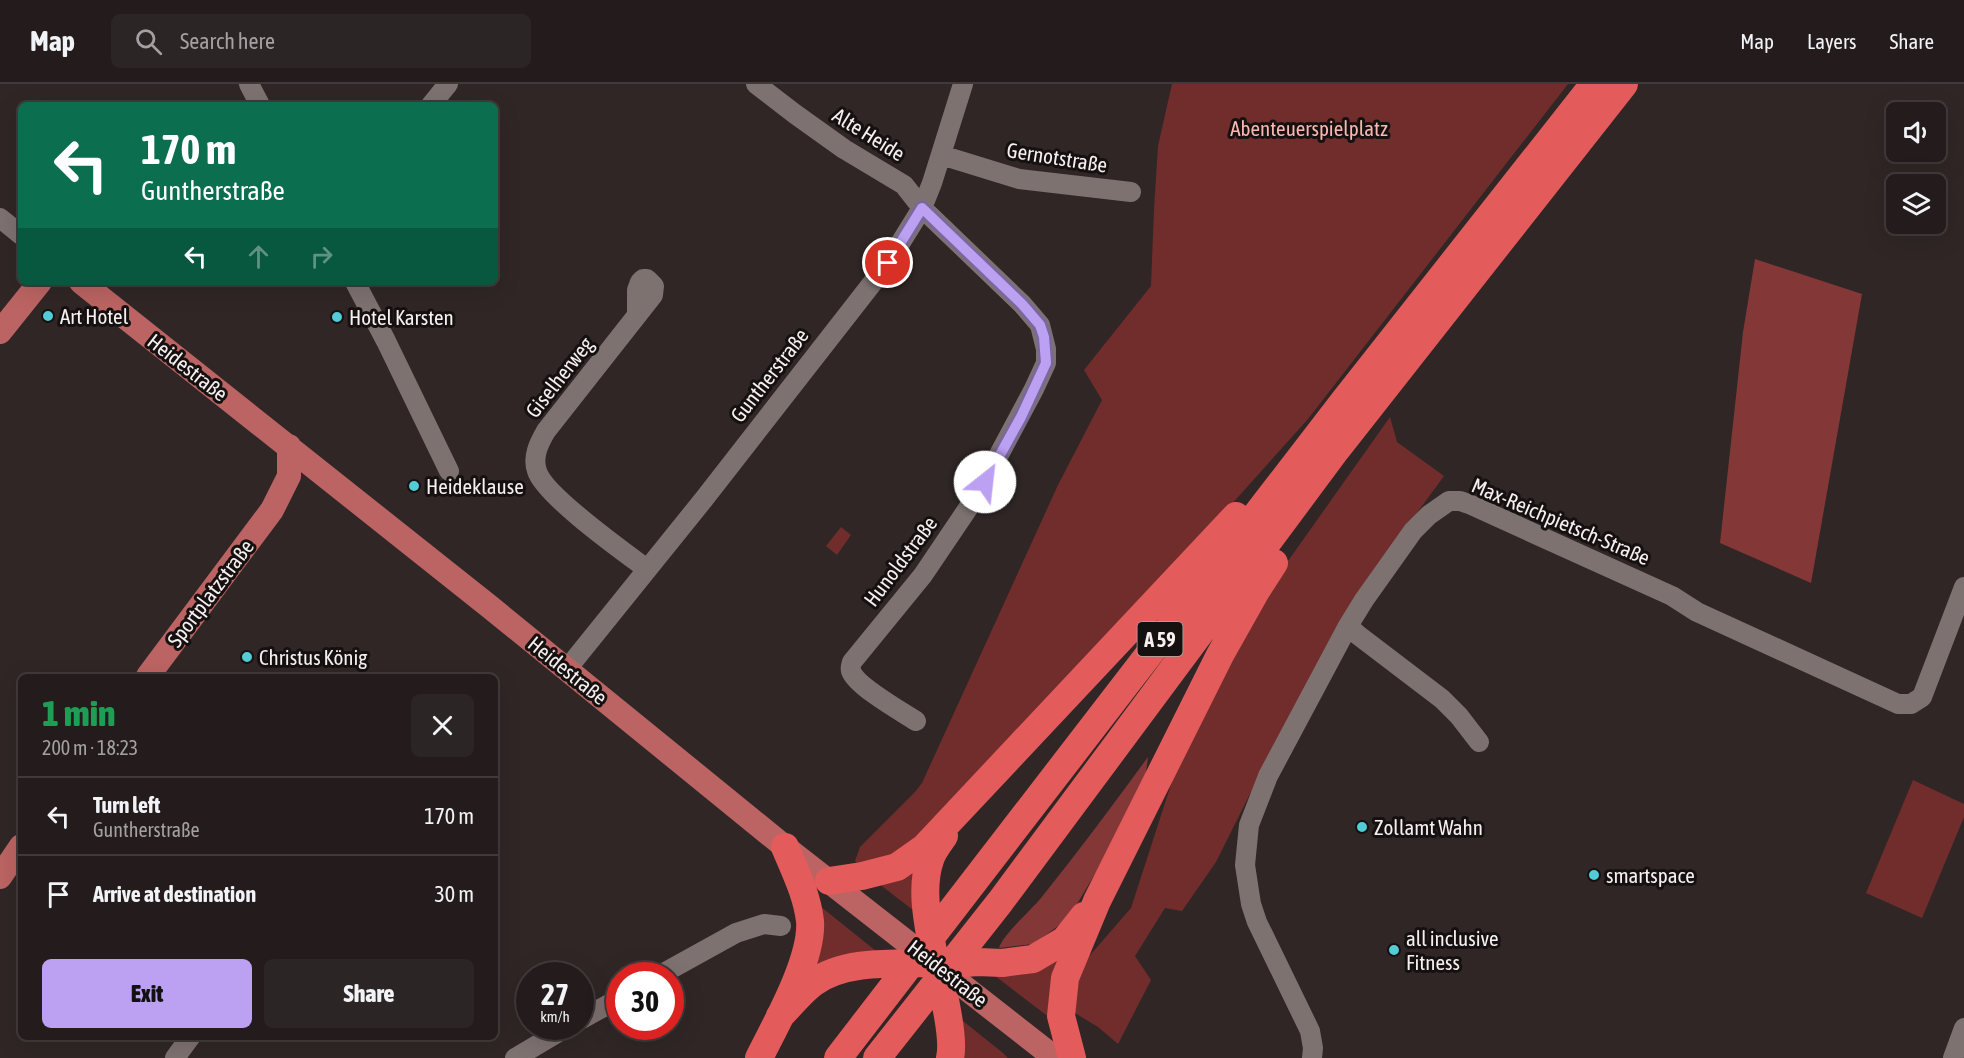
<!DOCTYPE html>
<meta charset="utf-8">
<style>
:root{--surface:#241c1c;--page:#2c2525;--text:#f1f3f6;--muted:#a3a1a3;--line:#413a3b;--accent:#bca0f2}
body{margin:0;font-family:"Asap Condensed",sans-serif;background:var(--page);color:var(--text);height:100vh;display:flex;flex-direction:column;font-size:22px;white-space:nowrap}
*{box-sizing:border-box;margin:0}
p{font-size:20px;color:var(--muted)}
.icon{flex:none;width:33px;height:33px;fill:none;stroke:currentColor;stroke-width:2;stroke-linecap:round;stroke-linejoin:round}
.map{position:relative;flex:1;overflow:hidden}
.sheet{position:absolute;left:18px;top:590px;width:480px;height:366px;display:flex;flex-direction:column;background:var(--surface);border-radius:9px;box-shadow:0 6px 24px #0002,0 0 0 2px var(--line)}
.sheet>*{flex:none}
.guide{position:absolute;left:18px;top:18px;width:480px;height:183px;border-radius:9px;box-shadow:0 6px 24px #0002,0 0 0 2px var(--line);background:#0b6e4f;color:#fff;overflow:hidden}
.tools{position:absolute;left:1886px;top:18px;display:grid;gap:12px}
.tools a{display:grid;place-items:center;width:60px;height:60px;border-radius:9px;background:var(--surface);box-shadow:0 6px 24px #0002,0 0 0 2px var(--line);font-size:30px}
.speed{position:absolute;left:516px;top:878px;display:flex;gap:12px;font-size:30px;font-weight:700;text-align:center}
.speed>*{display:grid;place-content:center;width:78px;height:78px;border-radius:50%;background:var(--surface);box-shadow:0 6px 24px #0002,0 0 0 2px var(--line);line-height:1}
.speed small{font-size:15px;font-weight:400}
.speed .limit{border:9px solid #d22;background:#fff;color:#111}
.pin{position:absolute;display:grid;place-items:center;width:51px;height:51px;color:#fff;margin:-26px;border:3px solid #fff;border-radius:50%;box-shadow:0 2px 6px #0007}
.me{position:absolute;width:66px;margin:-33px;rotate:29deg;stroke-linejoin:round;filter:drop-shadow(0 0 4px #0008)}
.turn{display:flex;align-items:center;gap:21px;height:126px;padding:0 24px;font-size:27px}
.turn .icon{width:78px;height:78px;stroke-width:2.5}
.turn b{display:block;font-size:42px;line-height:51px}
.lanes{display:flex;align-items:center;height:57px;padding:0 24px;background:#0003;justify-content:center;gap:30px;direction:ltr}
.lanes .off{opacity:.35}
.round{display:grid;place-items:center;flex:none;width:63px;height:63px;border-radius:9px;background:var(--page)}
.overview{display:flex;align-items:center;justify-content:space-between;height:102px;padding:0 24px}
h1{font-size:36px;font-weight:800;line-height:45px;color:#1e9e55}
.action{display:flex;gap:12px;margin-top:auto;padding:12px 24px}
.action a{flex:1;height:69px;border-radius:9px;background:var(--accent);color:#111;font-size:24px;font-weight:800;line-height:69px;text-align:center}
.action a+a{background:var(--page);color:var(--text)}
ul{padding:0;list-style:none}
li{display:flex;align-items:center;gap:18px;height:78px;padding:0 24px;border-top:2px solid var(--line)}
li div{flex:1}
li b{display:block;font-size:22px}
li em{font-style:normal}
header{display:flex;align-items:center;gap:36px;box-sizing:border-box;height:84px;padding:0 30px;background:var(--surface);border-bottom:2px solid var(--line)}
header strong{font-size:28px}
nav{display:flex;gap:33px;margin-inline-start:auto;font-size:21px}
.search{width:420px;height:54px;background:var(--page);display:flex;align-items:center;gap:15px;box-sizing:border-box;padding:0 21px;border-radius:9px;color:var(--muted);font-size:22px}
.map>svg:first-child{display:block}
.green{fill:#712d2c}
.forest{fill:#833837}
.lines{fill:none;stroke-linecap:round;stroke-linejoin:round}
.minor{stroke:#7e7271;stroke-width:20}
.major{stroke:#bb6463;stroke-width:24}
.highway{stroke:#e35b5a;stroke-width:28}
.route-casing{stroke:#7a689d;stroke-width:15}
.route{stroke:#bca0f2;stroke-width:10}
.poi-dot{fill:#52ccd6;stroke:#151110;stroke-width:2}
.labels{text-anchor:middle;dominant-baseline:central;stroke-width:6;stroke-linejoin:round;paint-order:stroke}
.shield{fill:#151110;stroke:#b3adad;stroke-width:1.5}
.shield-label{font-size:20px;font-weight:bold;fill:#f7f0f0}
.park-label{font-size:21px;fill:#fab6b1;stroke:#151110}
.street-label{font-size:21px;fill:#f7f0f0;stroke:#151110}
.poi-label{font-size:21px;fill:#f7f0f0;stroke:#151110;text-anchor:start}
</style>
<header>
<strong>Map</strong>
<div class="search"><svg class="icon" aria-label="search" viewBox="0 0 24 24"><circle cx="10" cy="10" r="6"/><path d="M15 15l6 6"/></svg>Search here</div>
<nav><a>Map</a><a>Layers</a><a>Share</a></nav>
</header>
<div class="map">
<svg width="1964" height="974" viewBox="0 0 1964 974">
<rect width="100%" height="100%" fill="#302626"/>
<path class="green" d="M1172 0H1568L1308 335 1195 461 910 765 863 785 855 777 860 763 915 708 922 699 1058 401 1102 316 1084 286 1151 202 1154 125 1158 62Z
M1390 333 1397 358 1444 392 1362 504 1249 712 1216 778 1182 827 1165 824 1135 872 1151 896 1118 960 1098 943 1070 926 1078 885 1131 824 1177 682 1271 501Z
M841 443 851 451 837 471 826 462Z
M1913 696 1964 720V733L1922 834 1866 809Z
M916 780 922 833 874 796Z
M820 822 876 867 809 893Z
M1058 867 1050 934 986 885Z
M953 929 1003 969 1008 974H957Z"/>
<path class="forest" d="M1755 175 1862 210 1811 499 1720 459 1743 248Z
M1148 673 1143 710 1068 835 1033 860 999 864C1003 851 1030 827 1041 814 1078 768 1113 721 1148 673Z"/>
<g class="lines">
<path class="minor" d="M249 0 260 21
M756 0 795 30 844 65 904 101 922 124 1022 220 1040 241 1046 265V279L1034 305 979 408 923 491 852 578C851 582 850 583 851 587 856 602 902 628 916 637
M431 21 448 0
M941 71 1019 95 1131 108
M0 134 21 151
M355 198 386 257 449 387
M637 230V206L640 198 643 195H647L654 202 653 211 546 347C539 359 532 373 537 387 544 411 624 468 647 485
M1348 542 1358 551 1442 615 1459 632 1479 658
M567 585 704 415 888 179 922 124 932 99 963 0
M660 891 736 849 764 840 781 842
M580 936 620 914
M175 974 191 952
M515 974 569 942
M1312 974 1313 964 1310 947 1257 838 1251 820 1245 781 1249 741 1268 692 1348 542 1364 516 1413 447 1429 431 1449 417H1460L1469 420 1672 512 1697 528 1898 620H1911L1922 613 1964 503
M1953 974 1964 944"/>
<path class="major" d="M81 198 490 523 785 763 1055 974
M0 248 40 198
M148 592 272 426 289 392V362
M0 793 21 762"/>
<path class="highway" d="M829 797 862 792 897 783 924 764 1236 432
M780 932C791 921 801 908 813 899 845 875 897 880 935 879 930 847 919 808 930 776 932 768 939 759 944 752
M759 974C776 940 813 875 810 837 807 811 795 787 785 763
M838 974 1344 317 1594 0
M877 974 1000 818 1336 366 1624 0
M950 974C955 953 942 905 938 881L978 878 1002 879 1033 875 1065 856 1084 832
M1072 974 1061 932 1065 894 1097 817 1220 571 1256 507 1274 479"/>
</g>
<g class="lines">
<defs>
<path id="route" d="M888 179 922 124 1022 220 1040 241 1044 253 1046 279 1021 333 985 398"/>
</defs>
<use href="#route" class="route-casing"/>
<use href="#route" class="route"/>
</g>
<g class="poi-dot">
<circle cx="48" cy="232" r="6"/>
<circle cx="337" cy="233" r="6"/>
<circle cx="414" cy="402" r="6"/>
<circle cx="247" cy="573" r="6"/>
<circle cx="1362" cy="743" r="6"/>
<circle cx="1594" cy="791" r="6"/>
<circle cx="1394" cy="866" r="6"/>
</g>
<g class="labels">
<rect class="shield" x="1137.5" y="538" width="45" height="34" rx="4.5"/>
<g class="shield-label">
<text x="1160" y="555">A 59</text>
</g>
<g class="park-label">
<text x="1309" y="44">Abenteuerspielplatz</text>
</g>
<g class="street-label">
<text transform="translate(869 50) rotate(32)">Alte Heide</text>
<text transform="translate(1057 73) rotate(9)">Gernotstraße</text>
<text transform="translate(188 283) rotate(38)">Heidestraße</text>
<text transform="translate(769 291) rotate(-52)">Guntherstraße</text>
<text transform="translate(559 293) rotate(-52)">Giselherweg</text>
<text transform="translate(1561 437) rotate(23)">Max-Reichpietsch-Straße</text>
<text transform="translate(900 477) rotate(-53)">Hunoldstraße</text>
<text transform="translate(210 509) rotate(-53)">Sportplatzstraße</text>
<text transform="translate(568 586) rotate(39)">Heidestraße</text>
<text transform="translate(948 889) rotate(38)">Heidestraße</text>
</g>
<g class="poi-label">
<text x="60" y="232">Art Hotel</text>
<text x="349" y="233">Hotel Karsten</text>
<text x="426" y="402">Heideklause</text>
<text x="259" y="573">Christus König</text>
<text x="1374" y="743">Zollamt Wahn</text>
<text x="1606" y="791">smartspace</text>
<text x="1406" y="854">all inclusive<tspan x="1406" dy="24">Fitness</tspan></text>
</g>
</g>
</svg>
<div class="tools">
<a><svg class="icon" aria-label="sound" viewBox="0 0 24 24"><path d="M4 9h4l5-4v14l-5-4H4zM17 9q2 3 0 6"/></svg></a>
<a><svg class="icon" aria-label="layers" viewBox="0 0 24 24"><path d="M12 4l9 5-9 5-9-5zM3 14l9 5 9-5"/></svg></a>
</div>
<div class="speed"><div>27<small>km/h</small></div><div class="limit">30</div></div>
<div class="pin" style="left:888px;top:179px;background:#d93025"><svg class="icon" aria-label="arrive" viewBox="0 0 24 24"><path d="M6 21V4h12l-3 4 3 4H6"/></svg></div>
<svg class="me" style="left:985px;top:398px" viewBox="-20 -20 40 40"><circle r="19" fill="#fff"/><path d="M0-13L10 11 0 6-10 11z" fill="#bca0f2"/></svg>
<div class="guide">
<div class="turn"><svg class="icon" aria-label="left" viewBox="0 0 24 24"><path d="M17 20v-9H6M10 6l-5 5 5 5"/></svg><div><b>170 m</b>Guntherstraße</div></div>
<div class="lanes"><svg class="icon" aria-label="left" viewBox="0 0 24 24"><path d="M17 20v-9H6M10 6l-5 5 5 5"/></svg><svg class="icon off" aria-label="ahead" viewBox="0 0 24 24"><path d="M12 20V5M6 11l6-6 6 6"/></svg><svg class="icon off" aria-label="right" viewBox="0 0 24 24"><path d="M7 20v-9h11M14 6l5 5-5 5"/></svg></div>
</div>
<section class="sheet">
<div class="overview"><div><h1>1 min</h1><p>200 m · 18:23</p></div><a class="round"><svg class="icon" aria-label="close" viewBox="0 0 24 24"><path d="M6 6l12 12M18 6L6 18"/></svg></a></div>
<ul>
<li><svg class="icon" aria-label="left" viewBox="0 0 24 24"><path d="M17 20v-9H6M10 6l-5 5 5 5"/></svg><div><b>Turn left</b><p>Guntherstraße</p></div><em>170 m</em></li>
<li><svg class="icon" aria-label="arrive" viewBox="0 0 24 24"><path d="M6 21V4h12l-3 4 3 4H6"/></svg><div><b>Arrive at destination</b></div><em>30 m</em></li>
</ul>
<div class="action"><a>Exit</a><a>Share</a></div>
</section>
</div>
